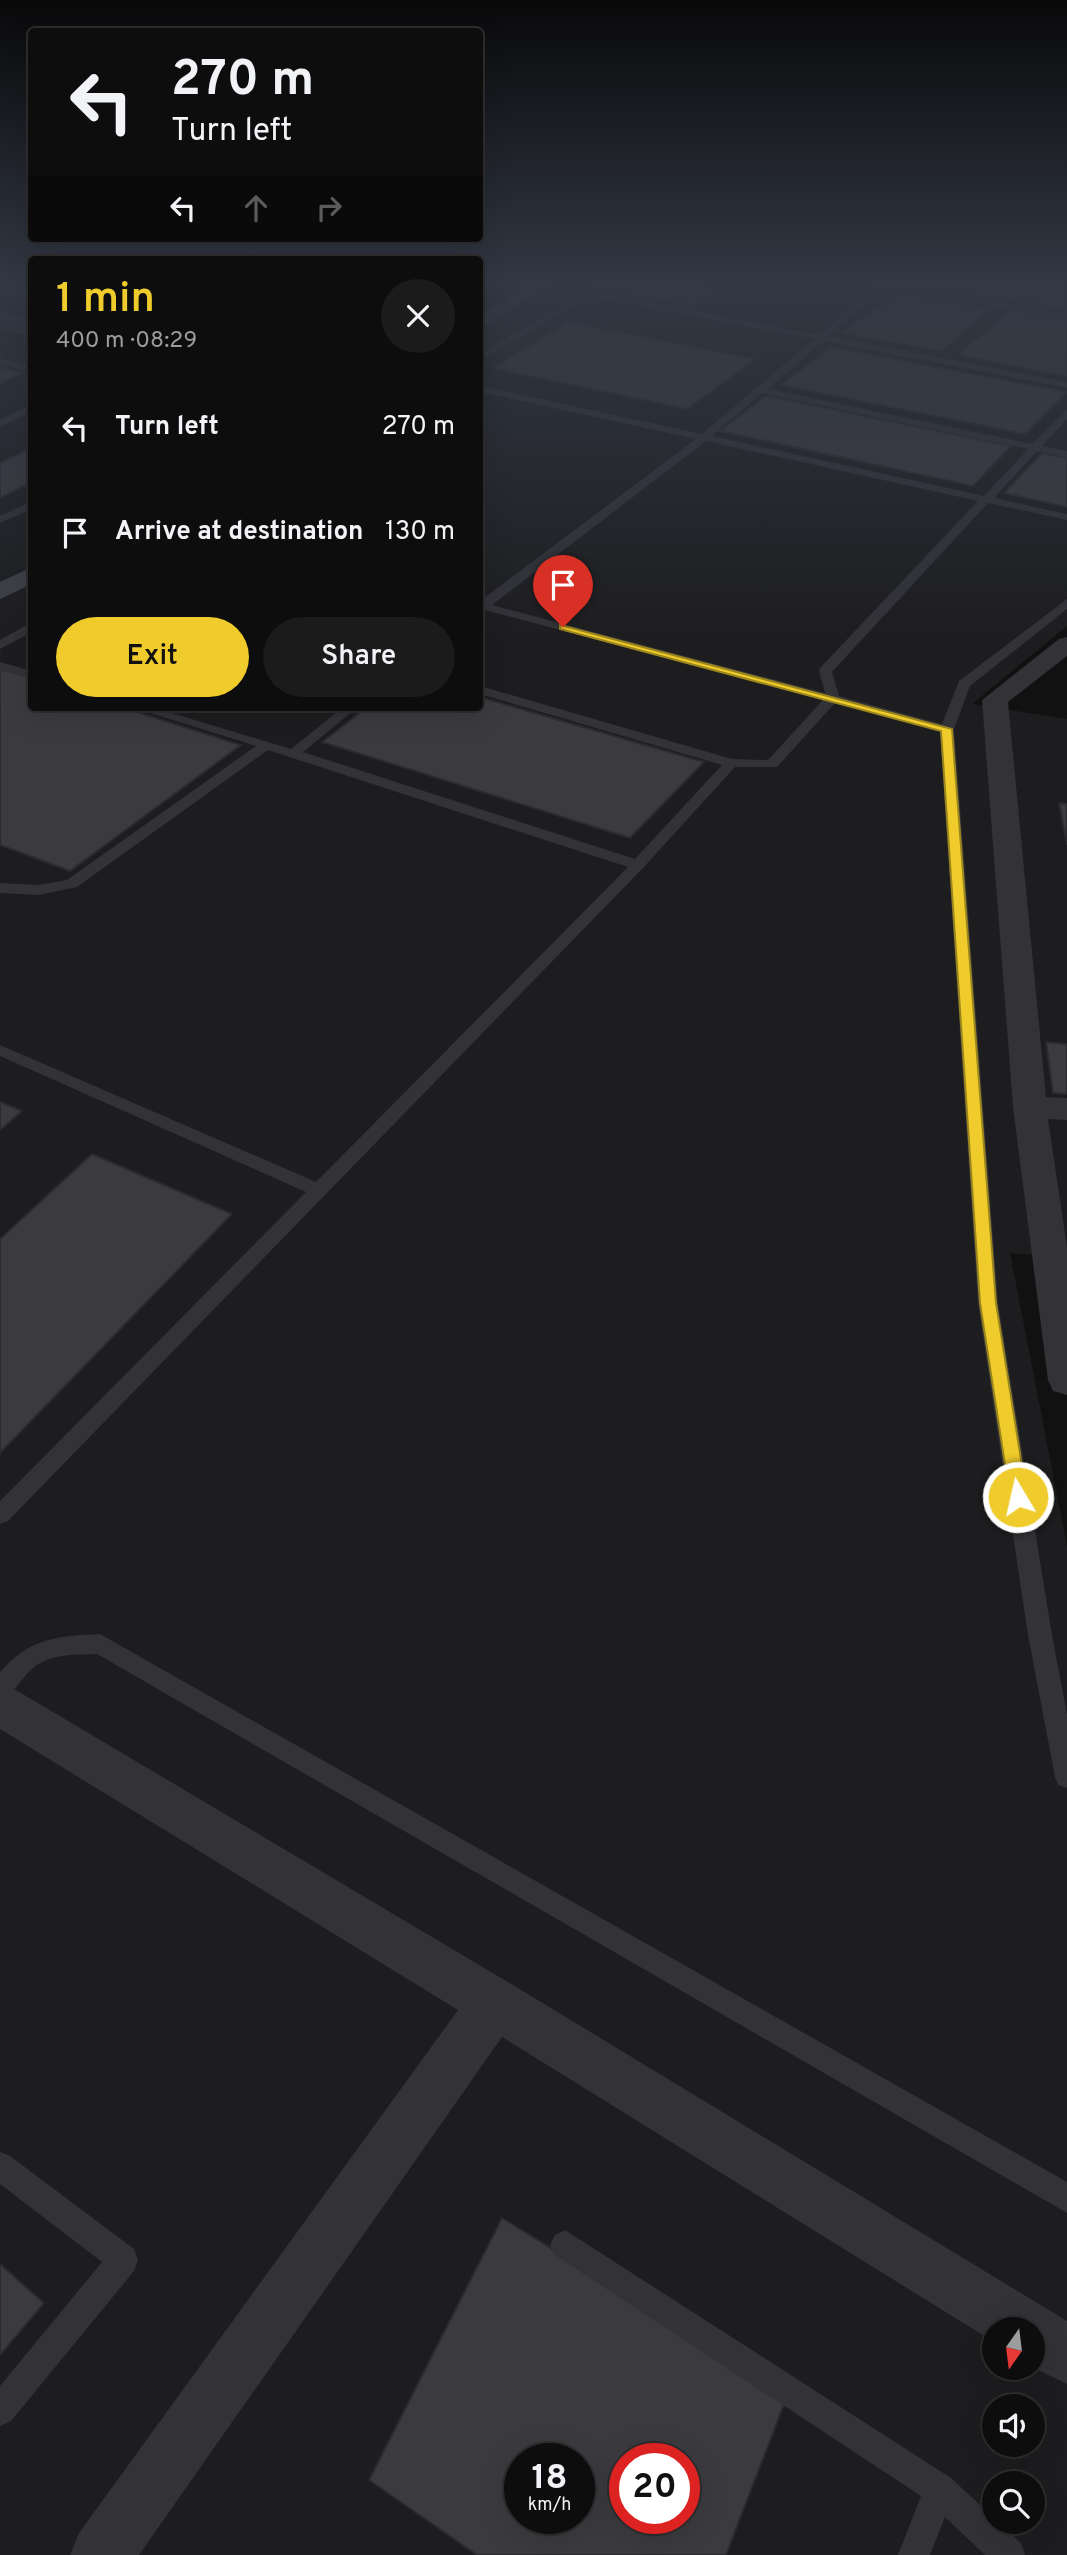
<!DOCTYPE html>
<meta charset="utf-8">
<style>
:root{--surface:#0d0d0e;--page:#1b1b1c;--text:#f1f3f6;--muted:#9a9c9e;--line:#2d2d2e;--accent:#efcc2c}
body{margin:0;font-family:Overpass,sans-serif;background:var(--page);color:var(--text);height:100vh;display:flex;flex-direction:column;font-size:26px;white-space:nowrap}
*{box-sizing:border-box;margin:0}
p{font-size:23px;color:var(--muted)}
.icon{flex:none;width:38px;height:38px;fill:none;stroke:currentColor;stroke-width:2;stroke-linecap:round;stroke-linejoin:round}
.map{position:relative;flex:1;overflow:hidden}
.sheet{position:absolute;left:28px;top:256px;width:455px;height:455px;display:flex;flex-direction:column;background:var(--surface);border-radius:7px;box-shadow:0 7px 28px #0002,0 0 0 2px var(--line)}
.sheet>*{flex:none}
.guide{position:absolute;left:28px;top:28px;width:455px;height:214px;border-radius:7px;box-shadow:0 7px 28px #0002,0 0 0 2px var(--line);background:#0d0d0e;color:var(--text);overflow:hidden}
.needle{width:46px;rotate:194deg}
.buttons{position:absolute;left:982px;top:2317px;display:grid;gap:14px}
.buttons a{display:grid;place-items:center;width:63px;height:63px;border-radius:50%;background:var(--surface);box-shadow:0 7px 28px #0002,0 0 0 2px var(--line);font-size:35px}
.speed{position:absolute;left:504px;top:2443px;display:flex;gap:14px;font-size:35px;font-weight:700;text-align:center}
.speed>*{display:grid;place-content:center;width:91px;height:91px;border-radius:50%;background:var(--surface);box-shadow:0 7px 28px #0002,0 0 0 2px var(--line);line-height:1}
.speed small{font-size:18px;font-weight:400}
.speed .limit{border:10px solid #d22;background:#fff;color:#111}
.pin{position:absolute;display:grid;place-items:center;width:60px;height:60px;color:#fff;margin:-72px -30px;border-radius:50% 50% 50% 0;rotate:-45deg;box-shadow:0 0 7px #0007}
.pin .icon{rotate:45deg}
.me{position:absolute;width:77px;margin:-38px;rotate:351deg;stroke-linejoin:round;filter:drop-shadow(0 0 5px #0008)}
.turn{display:flex;align-items:center;gap:24px;height:147px;padding:0 28px;font-size:32px}
.turn .icon{width:91px;height:91px;stroke-width:2.5}
.turn b{display:block;font-size:49px;line-height:60px}
.lanes{display:flex;align-items:center;height:66px;padding:0 28px;background:#0003;justify-content:center;gap:35px;direction:ltr}
.lanes .off{opacity:.35}
.round{display:grid;place-items:center;flex:none;width:74px;height:74px;border-radius:37px;background:var(--page)}
.overview{display:flex;align-items:center;justify-content:space-between;height:119px;padding:0 28px}
h1{font-size:42px;font-weight:600;line-height:52px;color:var(--accent)}
.action{display:flex;gap:14px;margin-top:auto;padding:14px 28px}
.action a{flex:1;height:80px;border-radius:42px;background:var(--accent);color:#111;font-size:28px;font-weight:600;line-height:80px;text-align:center}
.action a+a{background:var(--page);color:var(--text)}
ul{padding:0;list-style:none}
li{display:flex;align-items:center;gap:21px;height:105px;padding:0 28px}
li div{flex:1}
li b{display:block;font-size:26px}
li em{font-style:normal}
.map>svg:first-child{display:block}
.built{fill:#1d1d1f;fill-rule:evenodd}
.building{fill:#3b3b3f;stroke:#2b2b2e;stroke-width:2;fill-rule:evenodd}
.lines{fill:none;stroke-linecap:round;stroke-linejoin:round}
.service{fill:#323237;fill-rule:evenodd}
.minor{fill:#323237;fill-rule:evenodd}
.secondary{fill:#404147;fill-rule:evenodd}
.route{fill:#efcc2c;stroke:#9b851d;stroke-width:2}
</style>
<div class="map">
<svg width="1067" height="2555" viewBox="0 0 1067 2555">
<rect width="100%" height="100%" fill="#111112"/>
<path class="built" d="M0 284H31L32 707H480V284H1067V626L972 704 1067 719V1258L1010 1253 1067 1546V2555H0ZM994 2329H1032V2368H994ZM994 2406H1032V2445H994ZM520 2459H579V2518H520ZM625 2459H684V2518H625ZM994 2483H1032V2522H994Z"/>
<path class="building" d="M0 284H32V298L0 291Z
M618 284H678L719 291 696 306 608 290Z
M917 284H1067V310Z
M896 292 991 309 941 351 842 333Z
M1010 310 1067 320V376L958 355Z
M568 322 756 359 687 409 493 368Z
M831 347 1067 392 1025 434 781 385Z
M0 367 23 373 0 383Z
M766 396 1011 446 973 486 720 431Z
M32 447V482L0 498V463Z
M1042 453 1067 458V507L1004 493Z
M0 668 32 678V707H122L241 745 70 871 0 845Z
M480 697 704 762 630 838 322 742 367 707H480Z
M1059 803 1067 804V845Z
M1046 1042 1067 1044V1094L1053 1093Z
M0 1102 22 1111 0 1130Z
M92 1154 232 1214 0 1453V1239Z
M502 2218 788 2394 726 2555H477L369 2480ZM520 2459H579V2518H520ZM625 2459H684V2518H625Z
M0 2264 44 2303 0 2355Z"/>
<g class="lines">
<path class="service" d="M599 284 603 287 597 292 819 335 879 284H897L1067 314V320L886 287 828 336 1067 382V388L823 341 768 389 1032 444 1067 410V419L1042 446 1067 451V457L1037 451 994 498 1067 514V520L988 503 832 672 839 696 942 724 959 681 1067 599V609L970 686 954 729 998 1303 1052 1635 1067 1714V1788L1058 1785 1055 1777 1028 1635 978 1303 940 731 835 703 777 767H735L643 868 8 1521 0 1524V1501L306 1192 0 1056V1045L316 1182 628 867 268 750 77 887 39 895 0 893V883L39 885 67 880 256 746 131 707H152L291 749 343 707H358L303 752 635 859 722 765 480 694V686L732 759 768 760 823 700 485 610 480 612V601L696 439 480 392V386L702 434 814 339 590 296 480 361V354ZM762 393 1028 449 984 496 712 436ZM706 441 978 501 820 668 819 671 825 693 492 605Z
M0 323 32 331V337L0 329Z
M0 358 32 366V372L0 364Z
M32 404V411L0 427V420Z
M32 501V509L0 523V516Z
M32 622V632L0 649V640Z
M0 662 32 671V679L0 670Z
M100 1634 1067 2182V2213L97 1654C75 1655 50 1653 32 1669 20 1679 15 1694 0 1700V1672C30 1638 57 1636 100 1634Z
M0 2152 10 2156 134 2249 138 2260 134 2271 11 2421 0 2426V2386L102 2262 0 2184Z
M565 2230 951 2478 994 2518V2522H998L1021 2543 1025 2555H985L945 2517 930 2555H898L921 2496 555 2255 550 2245 555 2235Z"/>
<path class="minor" d="M0 312 32 319V329L0 322Z
M1067 637V656L1008 702 1046 1097 1067 1098V1120L1048 1119 1067 1247V1395L1053 1391 1048 1380 1013 1107 982 700 1059 639Z
M0 1684 16 1690 513 1985 1067 2321V2384L1032 2367V2329H994V2342L502 2037 139 2555H70L79 2533 458 2010 0 1729Z"/>
<path class="secondary" d="M529 284H550L486 325 480 326V314Z
M32 567V584L0 599V582Z"/>
</g>
<linearGradient id="sky" x2="0" y2="1"><stop stop-color="#09090a"/><stop offset="0.44" stop-color="#323844"/><stop offset="1" stop-color="#323844" stop-opacity="0"/></linearGradient>
<rect width="1067" height="641" fill="url(#sky)"/>
<path class="route" d="M560 625 952 729 996 1303 1027 1497 1025 1502 1018 1504 1012 1502 1010 1497 980 1303 941 731 560 629Z"/>
</svg>
<div class="buttons">
<a><svg class="needle" viewBox="-14 -14 28 28"><path d="M0-13l5 13h-10z" fill="#e53935"/><path d="M0 13l5-13h-10z" fill="#9a9c9e"/></svg></a>
<a><svg class="icon" aria-label="sound" viewBox="0 0 24 24"><path d="M4 9h4l5-4v14l-5-4H4zM17 9q2 3 0 6"/></svg></a>
<a><svg class="icon" aria-label="search" viewBox="0 0 24 24"><circle cx="10" cy="10" r="6"/><path d="M15 15l6 6"/></svg></a>
</div>
<div class="speed"><div>18<small>km/h</small></div><div class="limit">20</div></div>
<div class="pin" style="left:563px;top:627px;background:#d93025"><svg class="icon" aria-label="arrive" viewBox="0 0 24 24"><path d="M6 21V4h12l-3 4 3 4H6"/></svg></div>
<svg class="me" style="left:1018px;top:1497px" viewBox="-20 -20 40 40"><circle r="17" fill="#efcc2c" stroke="#fff" stroke-width="3"/><path d="M0-11L8 9 0 5-8 9z" fill="#fff"/></svg>
<div class="guide">
<div class="turn"><svg class="icon" aria-label="left" viewBox="0 0 24 24"><path d="M17 20v-9H6M10 6l-5 5 5 5"/></svg><div><b>270 m</b>Turn left</div></div>
<div class="lanes"><svg class="icon" aria-label="left" viewBox="0 0 24 24"><path d="M17 20v-9H6M10 6l-5 5 5 5"/></svg><svg class="icon off" aria-label="ahead" viewBox="0 0 24 24"><path d="M12 20V5M6 11l6-6 6 6"/></svg><svg class="icon off" aria-label="right" viewBox="0 0 24 24"><path d="M7 20v-9h11M14 6l5 5-5 5"/></svg></div>
</div>
<section class="sheet">
<div class="overview"><div><h1>1 min</h1><p>400 m · 08:29</p></div><a class="round"><svg class="icon" aria-label="close" viewBox="0 0 24 24"><path d="M6 6l12 12M18 6L6 18"/></svg></a></div>
<ul>
<li><svg class="icon" aria-label="left" viewBox="0 0 24 24"><path d="M17 20v-9H6M10 6l-5 5 5 5"/></svg><div><b>Turn left</b></div><em>270 m</em></li>
<li><svg class="icon" aria-label="arrive" viewBox="0 0 24 24"><path d="M6 21V4h12l-3 4 3 4H6"/></svg><div><b>Arrive at destination</b></div><em>130 m</em></li>
</ul>
<div class="action"><a>Exit</a><a>Share</a></div>
</section>
</div>
